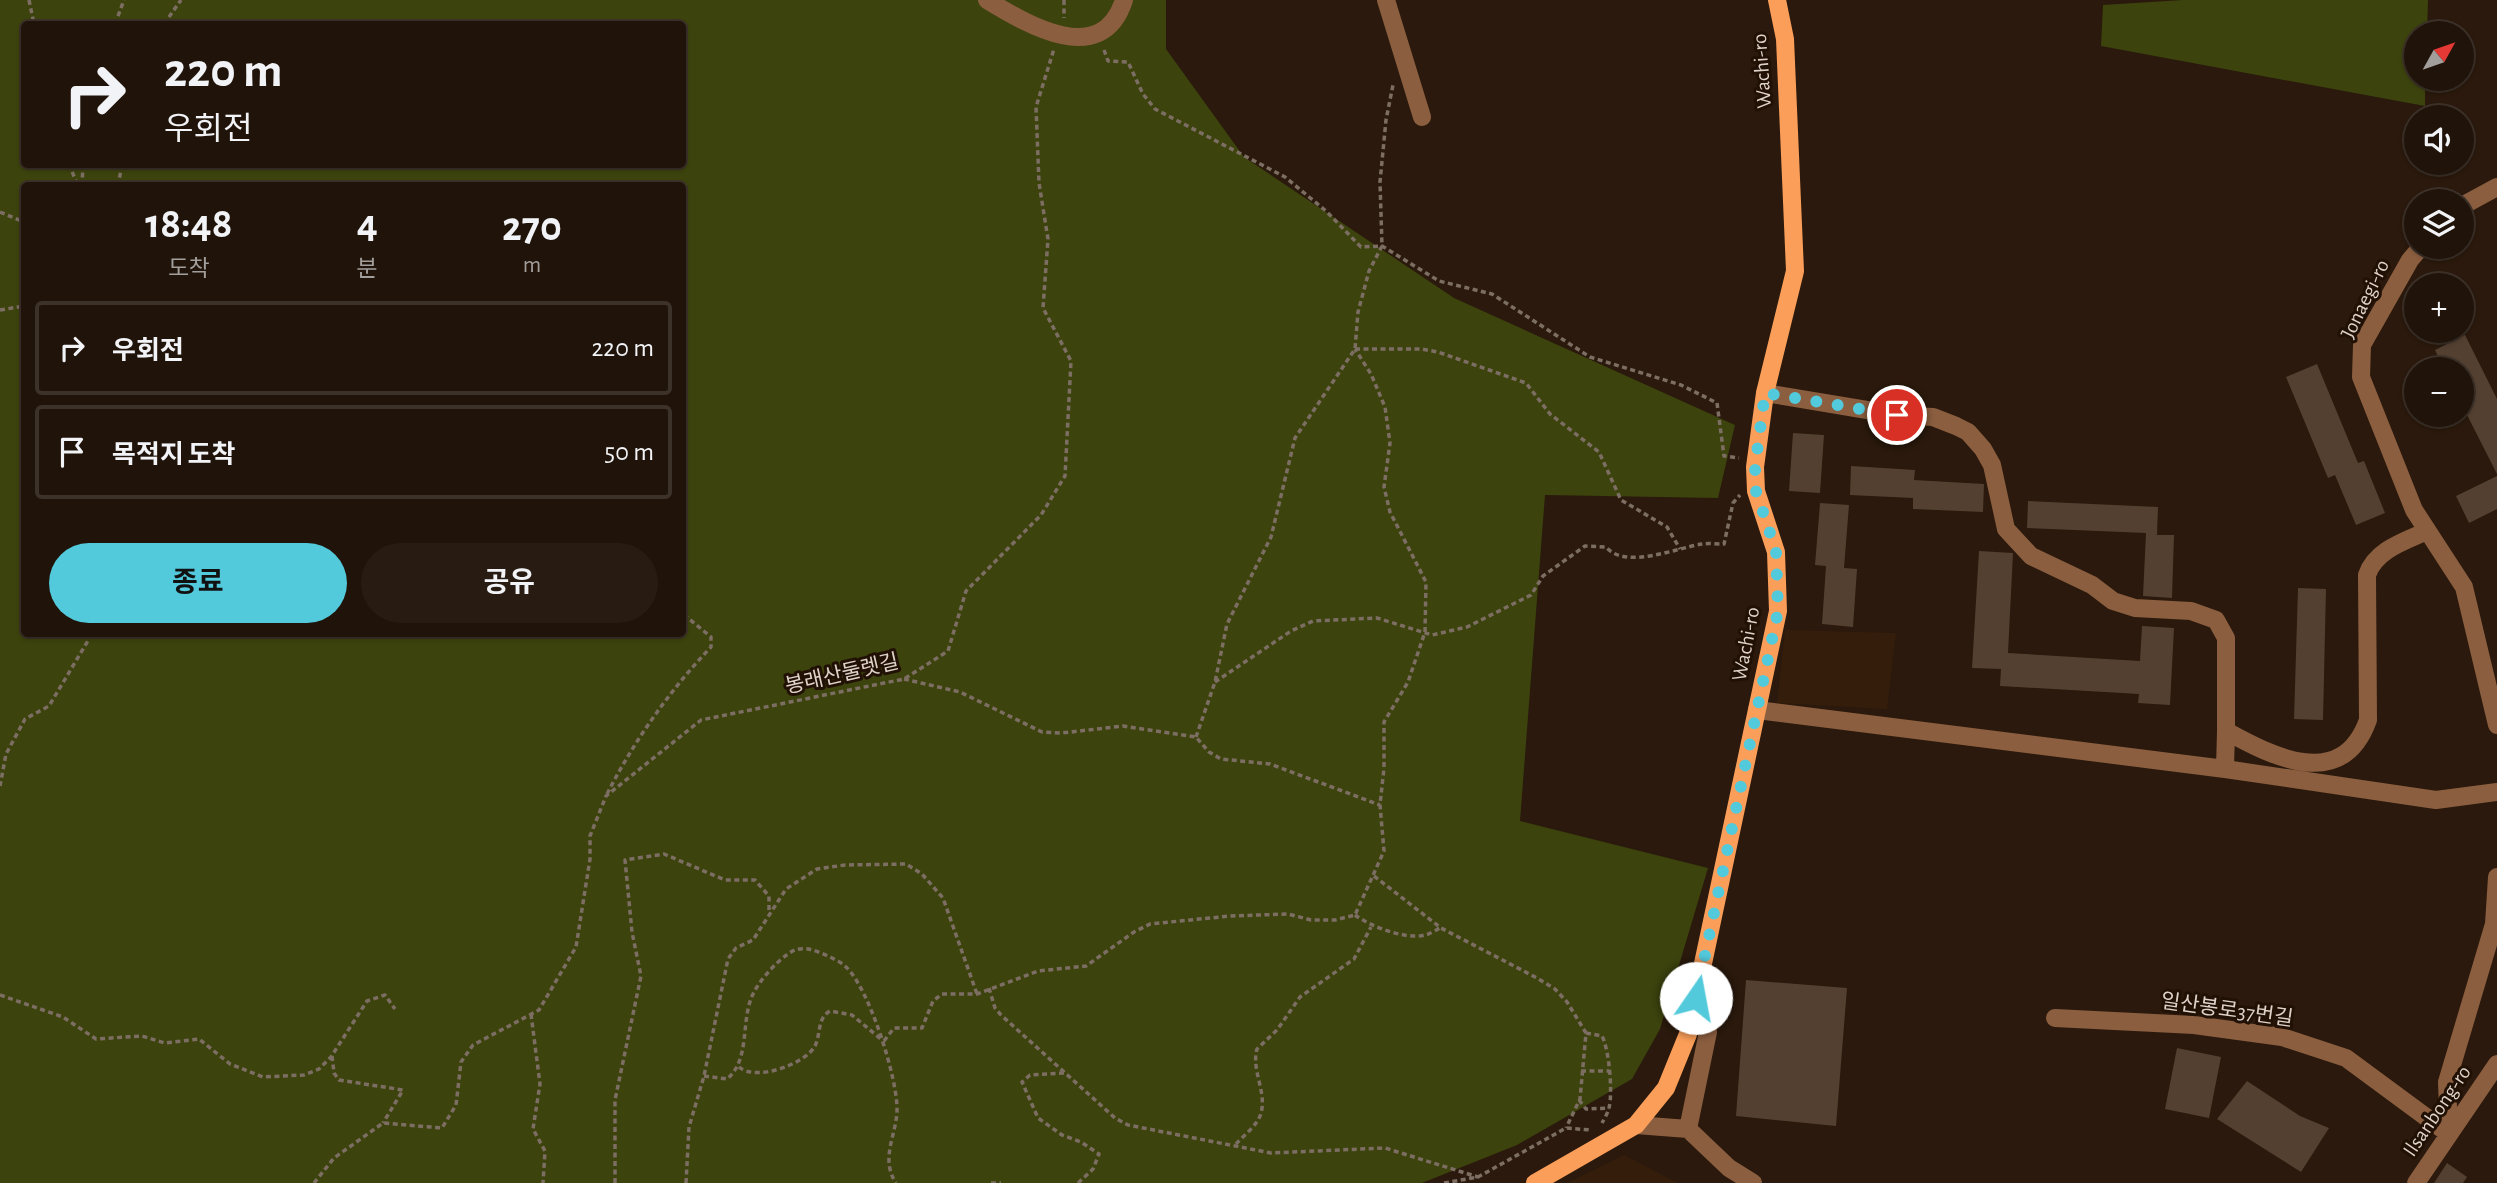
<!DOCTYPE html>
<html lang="ko">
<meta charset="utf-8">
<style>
:root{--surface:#201309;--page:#281c12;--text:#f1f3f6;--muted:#a29e9c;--line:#3d322a;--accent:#53cadc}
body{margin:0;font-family:"Alegreya Sans","Noto Sans KR",sans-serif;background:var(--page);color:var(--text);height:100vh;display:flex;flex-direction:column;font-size:26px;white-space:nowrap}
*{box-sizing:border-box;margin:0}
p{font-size:23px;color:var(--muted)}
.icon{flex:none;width:38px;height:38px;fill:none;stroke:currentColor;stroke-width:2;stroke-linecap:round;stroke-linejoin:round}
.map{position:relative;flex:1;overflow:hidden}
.details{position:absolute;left:21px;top:182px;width:665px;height:455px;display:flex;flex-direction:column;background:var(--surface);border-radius:7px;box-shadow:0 2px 5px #0004,0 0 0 2px var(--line)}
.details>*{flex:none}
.hud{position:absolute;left:21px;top:21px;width:665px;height:147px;border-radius:7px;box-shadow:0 2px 5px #0004,0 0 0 2px var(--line);background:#201309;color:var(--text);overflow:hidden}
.needle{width:46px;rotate:50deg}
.buttons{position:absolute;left:2404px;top:21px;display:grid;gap:14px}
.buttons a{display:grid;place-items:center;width:70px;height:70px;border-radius:50%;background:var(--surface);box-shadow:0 2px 5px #0004,0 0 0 2px var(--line);font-size:35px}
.pin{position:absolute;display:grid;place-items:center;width:60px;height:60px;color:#fff;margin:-30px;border:4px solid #fff;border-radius:50%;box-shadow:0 2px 7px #0007}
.me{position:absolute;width:77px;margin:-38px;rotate:12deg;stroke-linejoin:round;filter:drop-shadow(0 0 5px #0008)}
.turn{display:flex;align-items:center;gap:24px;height:147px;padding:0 28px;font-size:32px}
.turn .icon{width:91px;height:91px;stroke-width:2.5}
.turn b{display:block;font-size:49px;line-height:60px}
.eta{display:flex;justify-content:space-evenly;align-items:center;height:119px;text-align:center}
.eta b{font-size:42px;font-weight:700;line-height:49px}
.cta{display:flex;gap:14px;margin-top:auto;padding:14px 28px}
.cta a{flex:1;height:80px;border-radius:42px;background:var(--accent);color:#111;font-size:28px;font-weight:700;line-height:80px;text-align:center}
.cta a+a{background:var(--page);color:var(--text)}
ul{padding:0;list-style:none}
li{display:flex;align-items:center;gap:21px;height:94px;margin:0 14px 10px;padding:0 14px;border:4px solid var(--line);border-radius:7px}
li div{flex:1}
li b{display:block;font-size:26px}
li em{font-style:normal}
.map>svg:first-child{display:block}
.built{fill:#341d0b}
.green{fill:#3c430d;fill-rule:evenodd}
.building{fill:#534031}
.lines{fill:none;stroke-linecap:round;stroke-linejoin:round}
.path{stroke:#7d6e63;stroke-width:3.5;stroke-dasharray:5 3.5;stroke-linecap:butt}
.minor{stroke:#8b5e3f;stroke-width:18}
.major{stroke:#fb9e59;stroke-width:18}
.route{stroke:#53cadc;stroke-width:12;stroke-dasharray:0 21.6}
.labels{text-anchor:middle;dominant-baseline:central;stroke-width:6;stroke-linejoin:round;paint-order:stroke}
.street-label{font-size:21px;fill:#ded2c9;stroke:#211004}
</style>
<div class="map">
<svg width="2497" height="1183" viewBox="0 0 2497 1183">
<rect width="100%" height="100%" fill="#2a190c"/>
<path class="built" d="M1785 630 1896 633 1887 709 1777 703Z
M1624 1155 1678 1183H1567Z"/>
<path class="green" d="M0 0H1166V49L1244 157 1454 298 1735 425 1718 498 1545 495 1520 821 1708 868 1660 1029 1632 1079 1517 1145 1422 1183H0ZM24 24H682V164H24ZM24 186H682V634H24Z
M2183 0H2428L2427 33H2417V79H2425V106L2101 46 2103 5Z"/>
<path class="building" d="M2465 335 2497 399V474L2462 405V369H2444L2435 350Z
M2317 364 2358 463 2364 461 2385 513 2356 525 2335 475 2328 478 2286 377Z
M1793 433 1824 435 1820 493 1789 491Z
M1851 466 1915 470 1914 480 1984 484 1983 512 1913 509V498L1850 495Z
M2497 476V509L2469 523 2456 496Z
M2028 501 2158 507 2157 535H2174L2172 598 2143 596 2146 533 2027 528Z
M1820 503 1849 505 1844 568 1857 569 1853 627 1822 624 1826 566 1815 565Z
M1979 551 2013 553 2008 653 2140 661 2142 626 2174 628 2170 705 2138 703 2139 694 2000 686 2001 669 1972 668Z
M2298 588 2326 589 2323 720 2294 719Z
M1746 980 1847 988 1836 1126 1736 1116Z
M2177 1048 2221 1057 2209 1118 2165 1109Z
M2247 1081 2300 1116 2329 1128 2301 1172 2217 1119Z
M2447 1163 2467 1177 2463 1183H2434Z"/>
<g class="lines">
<path class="path" d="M29 0 34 24
M1064 0V18
M115 24 124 0
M164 24 181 0
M1104 50 1108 61 1128 62 1143 94 1155 109 1285 177 1326 211 1361 247 1382 246 1439 281 1492 294 1590 357 1681 385 1717 403 1724 456 1739 458
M69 164 78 186
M82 186 83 164
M118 186 122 164
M0 212 24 222
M0 310 24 306
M1355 349H1421L1438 352 1526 383 1550 414 1599 452 1621 500 1667 527 1680 549
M904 679 960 692 1042 732 1062 733 1123 726 1196 737 1209 752 1221 759 1270 764 1380 805
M1215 682 1291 631 1313 621 1377 618 1432 635 1467 627 1531 595 1543 576 1585 546 1606 547C1625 570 1677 548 1702 544 1709 543 1717 544 1724 544L1733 503 1740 495
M1196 737 1215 682 1227 624 1271 537 1295 438 1355 349 1358 312 1369 271 1382 246 1380 182 1386 120 1393 85
M0 786 6 754 25 719 49 706 92 634
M607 794C634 741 670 690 711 647V637L682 613
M1374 876 1441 928 1537 978 1555 989 1567 1002 1586 1033 1580 1099 1566 1128
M1355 915C1370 926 1405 940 1425 935 1430 934 1436 930 1440 928
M989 988 995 1008 1001 1015 1115 1118 1128 1125 1271 1153 1385 1148 1478 1177
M0 995 63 1017 96 1039 142 1036 165 1043 199 1039 230 1064 263 1077 304 1075 319 1069 331 1057 367 1001 385 995 395 1009
M531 1014 540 1084 533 1129 545 1151 543 1183
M1586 1033 1602 1036C1609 1049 1613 1092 1609 1108 1608 1113 1604 1119 1602 1123
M884 1041 894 1028H922L933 1001 942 994H977L1038 971 1086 966 1134 932 1150 924 1230 916 1288 914 1311 920H1335L1355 915 1384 851 1380 805 1384 768V722L1408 682 1425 632 1426 582 1390 512 1384 487 1390 443 1385 407 1371 374 1355 349
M332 1056 334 1073 339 1080 403 1090 383 1123
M739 1067C756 1082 805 1064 815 1046 821 1034 817 1018 830 1011L852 1015 882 1040
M1581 1071H1609
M1064 1073 1030 1075 1022 1082 1038 1118 1062 1135 1081 1142 1099 1154 1093 1169 1078 1183
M704 1076 727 1079C751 1059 740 1021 753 994 760 980 775 963 788 954 801 944 814 950 828 956 834 959 841 962 846 967 869 988 898 1079 897 1111 896 1136 880 1159 896 1183
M1579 1100 1586 1109 1609 1108
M1236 1144C1244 1135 1258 1125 1261 1113 1267 1092 1251 1070 1257 1049L1277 1030 1300 997 1354 959 1371 927
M314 1183 334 1158 383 1123 442 1128 456 1105 461 1062 473 1045 539 1010 576 947 590 859V836L606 796 701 720 904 679 948 651 966 591 1041 515 1065 476 1071 361 1043 308 1048 239 1039 183 1036 107 1054 49
M615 1183V1100L641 976 632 932 625 860 664 854 725 880H755L769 896V912
M686 1183 689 1127 704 1076 728 959 736 948 753 940 786 889 817 869 845 865 906 864 922 874 943 898 977 994
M991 1183H1001
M1444 1183 1478 1177 1566 1128 1591 1130"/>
<path class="minor" d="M987 0C1028 25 1102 69 1124 0
M1386 0 1422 117
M2462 206 2497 187
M2421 247 2410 260 2362 345 2361 377 2414 510 2464 587 2497 725
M1765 393 1897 415 1933 417 1956 426 1968 432 1983 449 1992 465 2006 529 2031 556 2092 585 2113 601 2135 608 2191 611 2216 620 2226 638V731C2273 757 2342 792 2368 720L2367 575C2375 550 2405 541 2427 531
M1757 710 2225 769 2436 800 2497 792
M2225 769 2226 731
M2055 1018 2194 1025 2282 1037 2346 1058 2449 1134
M1636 1125 1688 1129 1729 1168 1753 1183
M1688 1129 1708 1032 1696 997
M2449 1134 2447 1082 2494 924 2497 877
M2416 1183 2497 1064"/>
<path class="major" d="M1535 1183 1636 1125 1666 1088 1688 1034 1778 611 1776 552 1756 491 1755 467 1765 393 1795 271 1785 39 1777 0"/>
</g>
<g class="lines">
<path class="route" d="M1696 998 1778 611 1776 551 1756 491 1755 467 1765 393 1897 415"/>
</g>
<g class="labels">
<g class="street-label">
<text transform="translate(1762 71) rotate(-94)">Wachi-ro</text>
<text transform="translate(2365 299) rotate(-64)">Jonaegi-ro</text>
<text transform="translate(1746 644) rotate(-79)">Wachi-ro</text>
<text transform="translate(842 674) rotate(-13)">봉래산둘렛길</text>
<text transform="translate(2227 1010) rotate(8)">일산봉로37번길</text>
<text transform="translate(2437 1111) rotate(-56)">Ilsanbong-ro</text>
</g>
</g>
</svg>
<div class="buttons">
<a><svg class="needle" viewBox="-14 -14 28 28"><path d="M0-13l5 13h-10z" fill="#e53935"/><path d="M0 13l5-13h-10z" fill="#a29e9c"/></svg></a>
<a><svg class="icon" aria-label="sound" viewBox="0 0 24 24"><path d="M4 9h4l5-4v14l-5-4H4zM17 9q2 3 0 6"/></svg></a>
<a><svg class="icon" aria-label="layers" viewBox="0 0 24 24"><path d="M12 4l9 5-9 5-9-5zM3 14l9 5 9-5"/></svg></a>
<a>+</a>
<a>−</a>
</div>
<div class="pin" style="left:1897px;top:415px;background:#d93025"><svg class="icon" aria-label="arrive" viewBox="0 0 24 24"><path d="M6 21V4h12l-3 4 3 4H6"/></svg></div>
<svg class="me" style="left:1696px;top:998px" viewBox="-20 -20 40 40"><circle r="19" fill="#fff"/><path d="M0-13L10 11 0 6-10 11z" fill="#53cadc"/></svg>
<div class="hud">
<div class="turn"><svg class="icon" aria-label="right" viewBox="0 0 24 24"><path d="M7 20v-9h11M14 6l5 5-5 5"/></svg><div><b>220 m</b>우회전</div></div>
</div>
<section class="details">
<div class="eta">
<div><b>18:48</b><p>도착</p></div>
<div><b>4</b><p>분</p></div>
<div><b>270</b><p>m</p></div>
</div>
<ul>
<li><svg class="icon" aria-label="right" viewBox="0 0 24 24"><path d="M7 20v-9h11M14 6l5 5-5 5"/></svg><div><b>우회전</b></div><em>220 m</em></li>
<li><svg class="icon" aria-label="arrive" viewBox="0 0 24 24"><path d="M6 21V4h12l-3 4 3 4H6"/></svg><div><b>목적지 도착</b></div><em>50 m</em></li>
</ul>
<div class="cta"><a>종료</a><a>공유</a></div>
</section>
</div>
